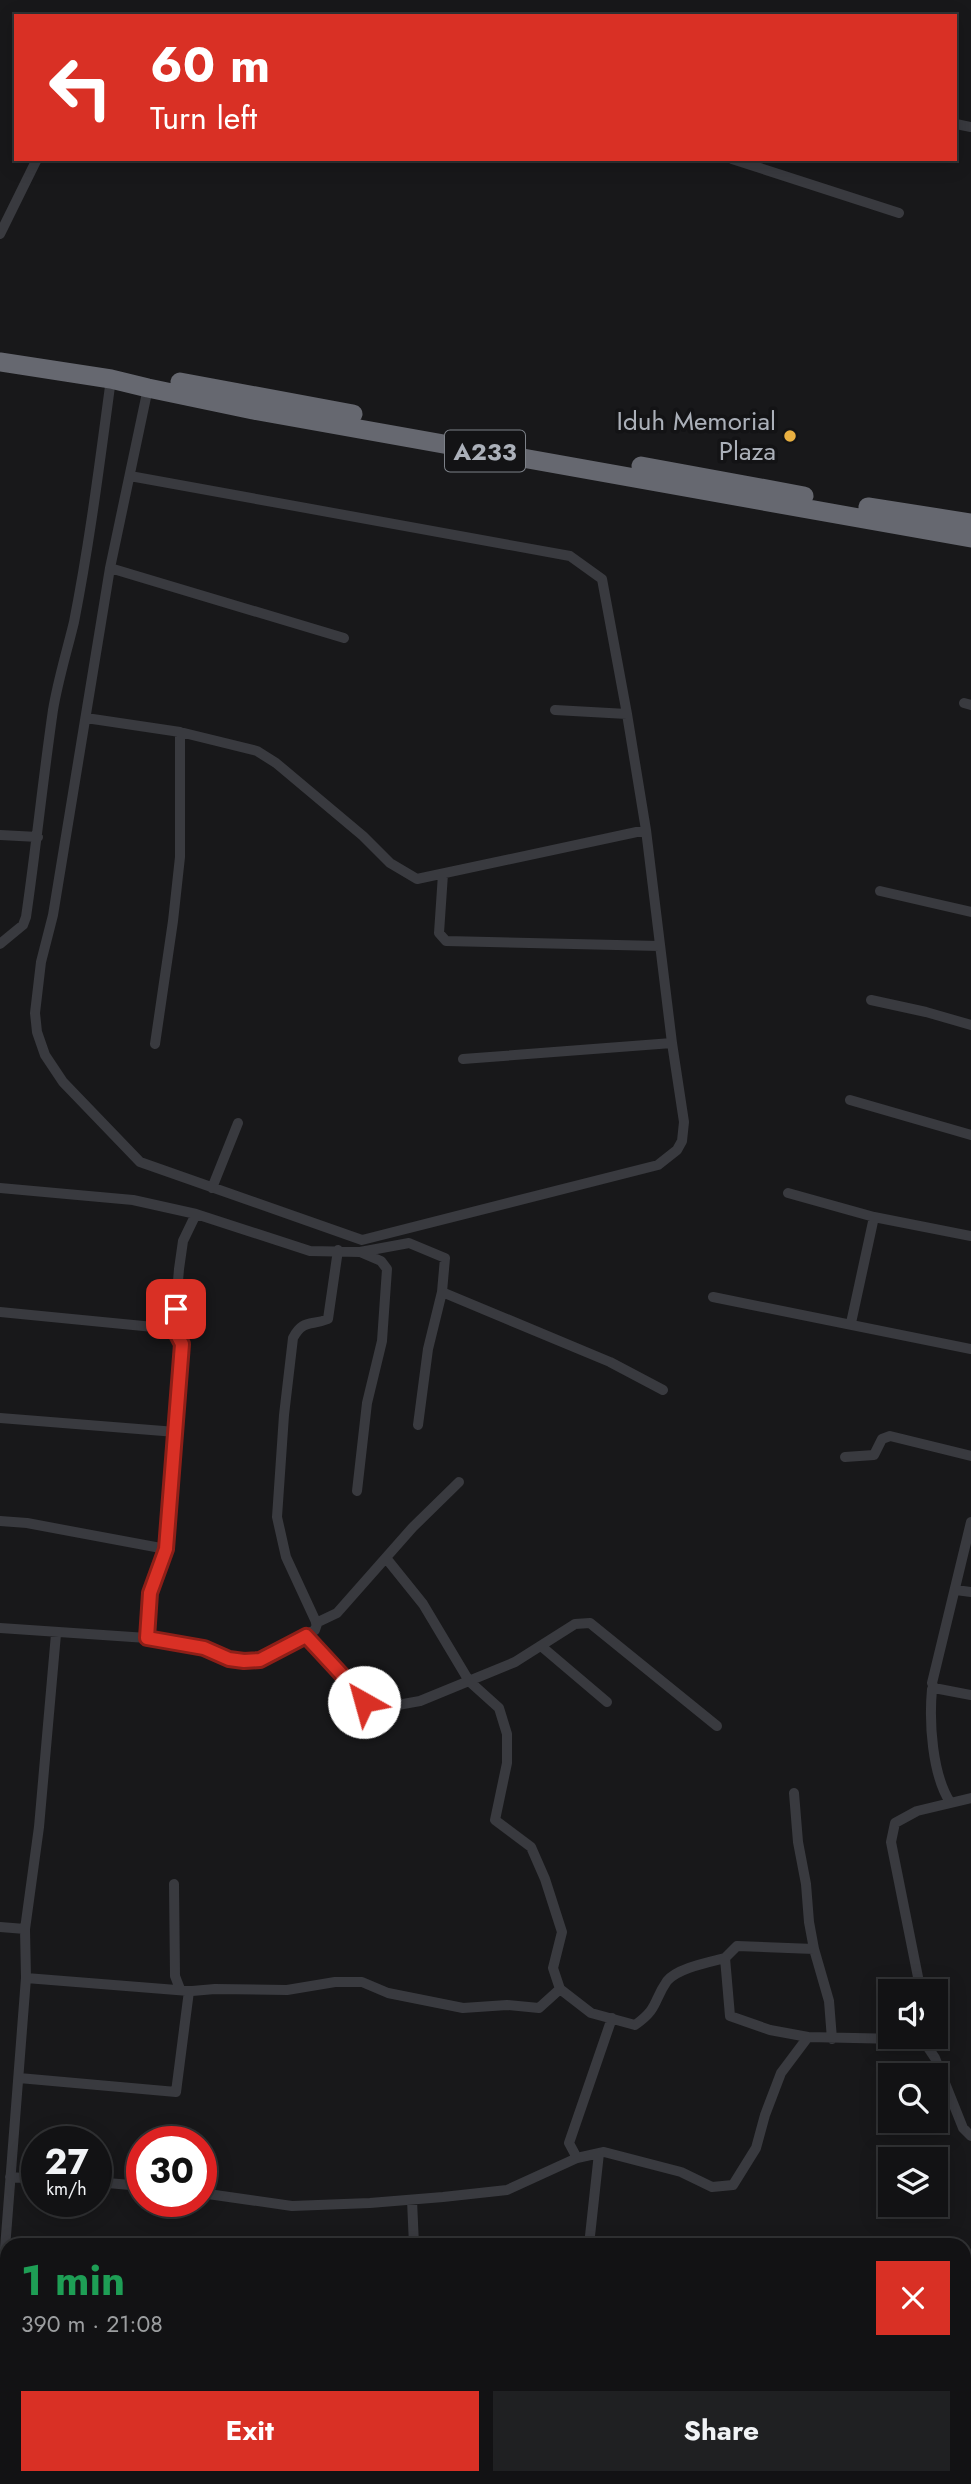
<!DOCTYPE html>
<meta charset="utf-8">
<style>
:root{--surface:#121214;--page:#1f2022;--text:#f1f3f6;--muted:#9c9ea0;--line:#313234;--accent:#d93025}
body{margin:0;font-family:Jost,sans-serif;background:var(--page);color:var(--text);height:100vh;display:flex;flex-direction:column;font-size:26px;white-space:nowrap}
*{box-sizing:border-box;margin:0}
p{font-size:23px;color:var(--muted)}
.icon{flex:none;width:38px;height:38px;fill:none;stroke:currentColor;stroke-width:2;stroke-linecap:round;stroke-linejoin:round}
.map{position:relative;flex:1;overflow:hidden}
.side{position:absolute;left:0px;top:2238px;width:971px;height:247px;display:flex;flex-direction:column;background:var(--surface);border-radius:21px 21px 0 0;box-shadow:0 4px 18px #0003,0 0 0 2px var(--line)}
.side>*{flex:none}
.top-card{position:absolute;left:14px;top:14px;width:943px;height:147px;border-radius:0px;box-shadow:0 4px 18px #0003,0 0 0 2px var(--line);background:#d93025;color:#fff;overflow:hidden}
.buttons{position:absolute;left:878px;top:1979px;display:grid;gap:14px}
.buttons a{display:grid;place-items:center;width:70px;height:70px;border-radius:0px;background:var(--surface);box-shadow:0 4px 18px #0003,0 0 0 2px var(--line);font-size:35px}
.speed{position:absolute;left:21px;top:2126px;display:flex;gap:14px;font-size:35px;font-weight:700;text-align:center}
.speed>*{display:grid;place-content:center;width:91px;height:91px;border-radius:50%;background:var(--surface);box-shadow:0 4px 18px #0003,0 0 0 2px var(--line);line-height:1}
.speed small{font-size:18px;font-weight:400}
.speed .limit{border:10px solid #d22;background:#fff;color:#111}
.pin{position:absolute;display:grid;place-items:center;width:60px;height:60px;color:#fff;margin:-30px;border-radius:14px;box-shadow:0 4px 10px #0006}
.me{position:absolute;width:77px;margin:-38px;rotate:322deg;stroke-linejoin:round;filter:drop-shadow(0 0 5px #0008)}
.turn{display:flex;align-items:center;gap:24px;height:147px;padding:0 21px;font-size:32px}
.turn .icon{width:91px;height:91px;stroke-width:2.5}
.turn b{display:block;font-size:49px;line-height:60px}
.round{display:grid;place-items:center;flex:none;width:74px;height:74px;border-radius:0px;background:var(--page)}
.head{display:flex;align-items:center;justify-content:space-between;height:119px;padding:0 21px}
h1{font-size:42px;font-weight:700;line-height:52px;color:#1e9e55}
.action{display:flex;gap:14px;margin-top:auto;padding:14px 21px}
.action a{flex:1;height:80px;border-radius:0px;background:var(--accent);color:#fff;font-size:28px;font-weight:700;line-height:80px;text-align:center}
.action a+a{background:var(--page);color:var(--text)}
.map>svg:first-child{display:block}
.lines{fill:none;stroke-linecap:round;stroke-linejoin:round}
.street{stroke:#393a3f;stroke-width:10}
.highway{stroke:#666870;stroke-width:19}
.route-casing{stroke:#8d1f18;stroke-width:18}
.route{stroke:#d93025;stroke-width:12}
.poi-dot{fill:#e9b041;stroke:#131315;stroke-width:2.5}
.labels{text-anchor:middle;dominant-baseline:central;stroke-width:7;stroke-linejoin:round;paint-order:stroke}
.shield{fill:#131315;stroke:#7d8188;stroke-width:2}
.shield-label{font-size:24px;font-weight:bold;fill:#abb0b9}
.poi-label{font-size:26px;fill:#abb0b9;stroke:#131315;text-anchor:end}
</style>
<div class="map">
<svg width="971" height="2484" viewBox="0 0 971 2484">
<rect width="100%" height="100%" fill="#18181a"/>
<g class="lines">
<path class="street" d="M956 124 971 127
M732 159 899 213
M0 234 37 159
M130 476 570 556 602 579 627 714 646 830 672 1043 684 1122 682 1141 677 1150 658 1165 362 1240 140 1162 63 1082 45 1055 37 1032 35 1013 41 962 53 915 110 568 148 388
M110 568 344 638
M964 703 971 705
M555 710 627 714
M86 718 180 732 257 751 276 763 363 836 390 863 417 879 646 830
M0 835 38 837
M443 874 439 933 446 941 660 946
M880 891 971 912
M0 944 23 925 26 917C36 848 43 779 53 710 58 680 67 651 74 622 90 541 100 460 111 379
M871 1000 926 1012 971 1025
M155 1044 173 921 180 857V732
M463 1059 672 1043
M850 1100 971 1135
M0 1188 133 1200 196 1214 310 1251 360 1252 409 1243 445 1258 442 1292 610 1362 663 1390
M212 1188 238 1123
M788 1193 874 1217
M713 1297 971 1349
M0 1312 174 1329
M851 1323 874 1217 971 1236
M0 1418 176 1432
M418 1425 428 1349 442 1292
M845 1457 874 1455 882 1439 890 1436 971 1456
M357 1491 367 1403 382 1341 387 1269 381 1261 360 1252
M0 1521 27 1523 166 1549
M971 1522 932 1683 934 1688 971 1695
M386 1558 423 1604 469 1681 499 1708 507 1734V1763L495 1820 531 1847 545 1879 562 1932 553 1968 560 1989 591 2013 635 2025C659 2008 653 2001 667 1981 677 1968 710 1962 725 1958L730 2016 770 2030 808 2037
M956 1590 971 1592
M316 1623 337 1613 413 1527 459 1482
M0 1628 147 1638 204 1649 229 1659 244 1662 260 1660 315 1630 317 1624 286 1557 277 1517 284 1415 293 1338C303 1319 311 1326 328 1319L338 1250
M306 1636 343 1676 364 1702 381 1708 420 1701 515 1662 575 1624 590 1623 717 1726
M147 1638 150 1593 166 1549 182 1344 174 1329 179 1269 183 1241 196 1214
M541 1646 607 1702
M934 1688 932 1689C929 1722 932 1774 950 1802
M794 1793 798 1842 806 1884 809 1922 814 1949 829 2001 832 2039
M174 1884 175 1976 180 1989
M0 1927 25 1929
M725 1958 737 1946 814 1949
M192 1991 215 1989 287 1990 335 1982H362L388 1993 463 2008 507 2005 539 2008 560 1989
M921 1992 891 1842 895 1823 917 1811 971 1798
M921 2037 935 2058 963 2128 971 2136
M19 2078 176 2092 189 1991 26 1978
M577 2158 569 2143 612 2018
M10 2177 37 2179
M96 2182 142 2186
M201 2193 292 2206 370 2203 443 2197 507 2190 577 2158 604 2152 681 2172 712 2187 733 2185 756 2148 765 2115 781 2073 808 2037 900 2039 906 2037
M412 2200 414 2245
M589 2245 599 2153
M0 2295 2 2287 26 1978 25 1929 39 1827 56 1634
M0 2386 7 2387
M416 2478 417 2484
M313 2484V2478"/>
<path class="highway" d="M0 362 111 379 148 388 253 410 971 538
M180 382 353 414
M641 466 804 496
M868 507 971 523"/>
</g>
<g class="lines">
<defs>
<path id="route" d="M176 1309 174 1329 182 1344 166 1549 150 1593 147 1638 204 1648 229 1659 244 1661 260 1660 306 1636 343 1676 364 1702"/>
</defs>
<use href="#route" class="route-casing"/>
<use href="#route" class="route"/>
</g>
<circle class="poi-dot" cx="790" cy="436" r="7"/>
<g class="labels">
<rect class="shield" x="445" y="430.5" width="80" height="41" rx="5"/>
<g class="shield-label">
<text x="485" y="451">A233</text>
</g>
<g class="poi-label">
<text x="776" y="421">Iduh Memorial<tspan x="776" dy="30">Plaza</tspan></text>
</g>
</g>
</svg>
<div class="buttons">
<a><svg class="icon" aria-label="sound" viewBox="0 0 24 24"><path d="M4 9h4l5-4v14l-5-4H4zM17 9q2 3 0 6"/></svg></a>
<a><svg class="icon" aria-label="search" viewBox="0 0 24 24"><circle cx="10" cy="10" r="6"/><path d="M15 15l6 6"/></svg></a>
<a><svg class="icon" aria-label="layers" viewBox="0 0 24 24"><path d="M12 4l9 5-9 5-9-5zM3 14l9 5 9-5"/></svg></a>
</div>
<div class="speed"><div>27<small>km/h</small></div><div class="limit">30</div></div>
<div class="pin" style="left:176px;top:1309px;background:#d93025"><svg class="icon" aria-label="arrive" viewBox="0 0 24 24"><path d="M6 21V4h12l-3 4 3 4H6"/></svg></div>
<svg class="me" style="left:364px;top:1702px" viewBox="-20 -20 40 40"><circle r="19" fill="#fff"/><path d="M0-13L10 11 0 6-10 11z" fill="#d93025"/></svg>
<div class="top-card">
<div class="turn"><svg class="icon" aria-label="left" viewBox="0 0 24 24"><path d="M17 20v-9H6M10 6l-5 5 5 5"/></svg><div><b>60 m</b>Turn left</div></div>
</div>
<section class="side">
<div class="head"><div><h1>1 min</h1><p>390 m · 21:08</p></div><a class="round" style="background:#d93025;color:#fff"><svg class="icon" aria-label="close" viewBox="0 0 24 24"><path d="M6 6l12 12M18 6L6 18"/></svg></a></div>
<div class="action"><a>Exit</a><a>Share</a></div>
</section>
</div>
